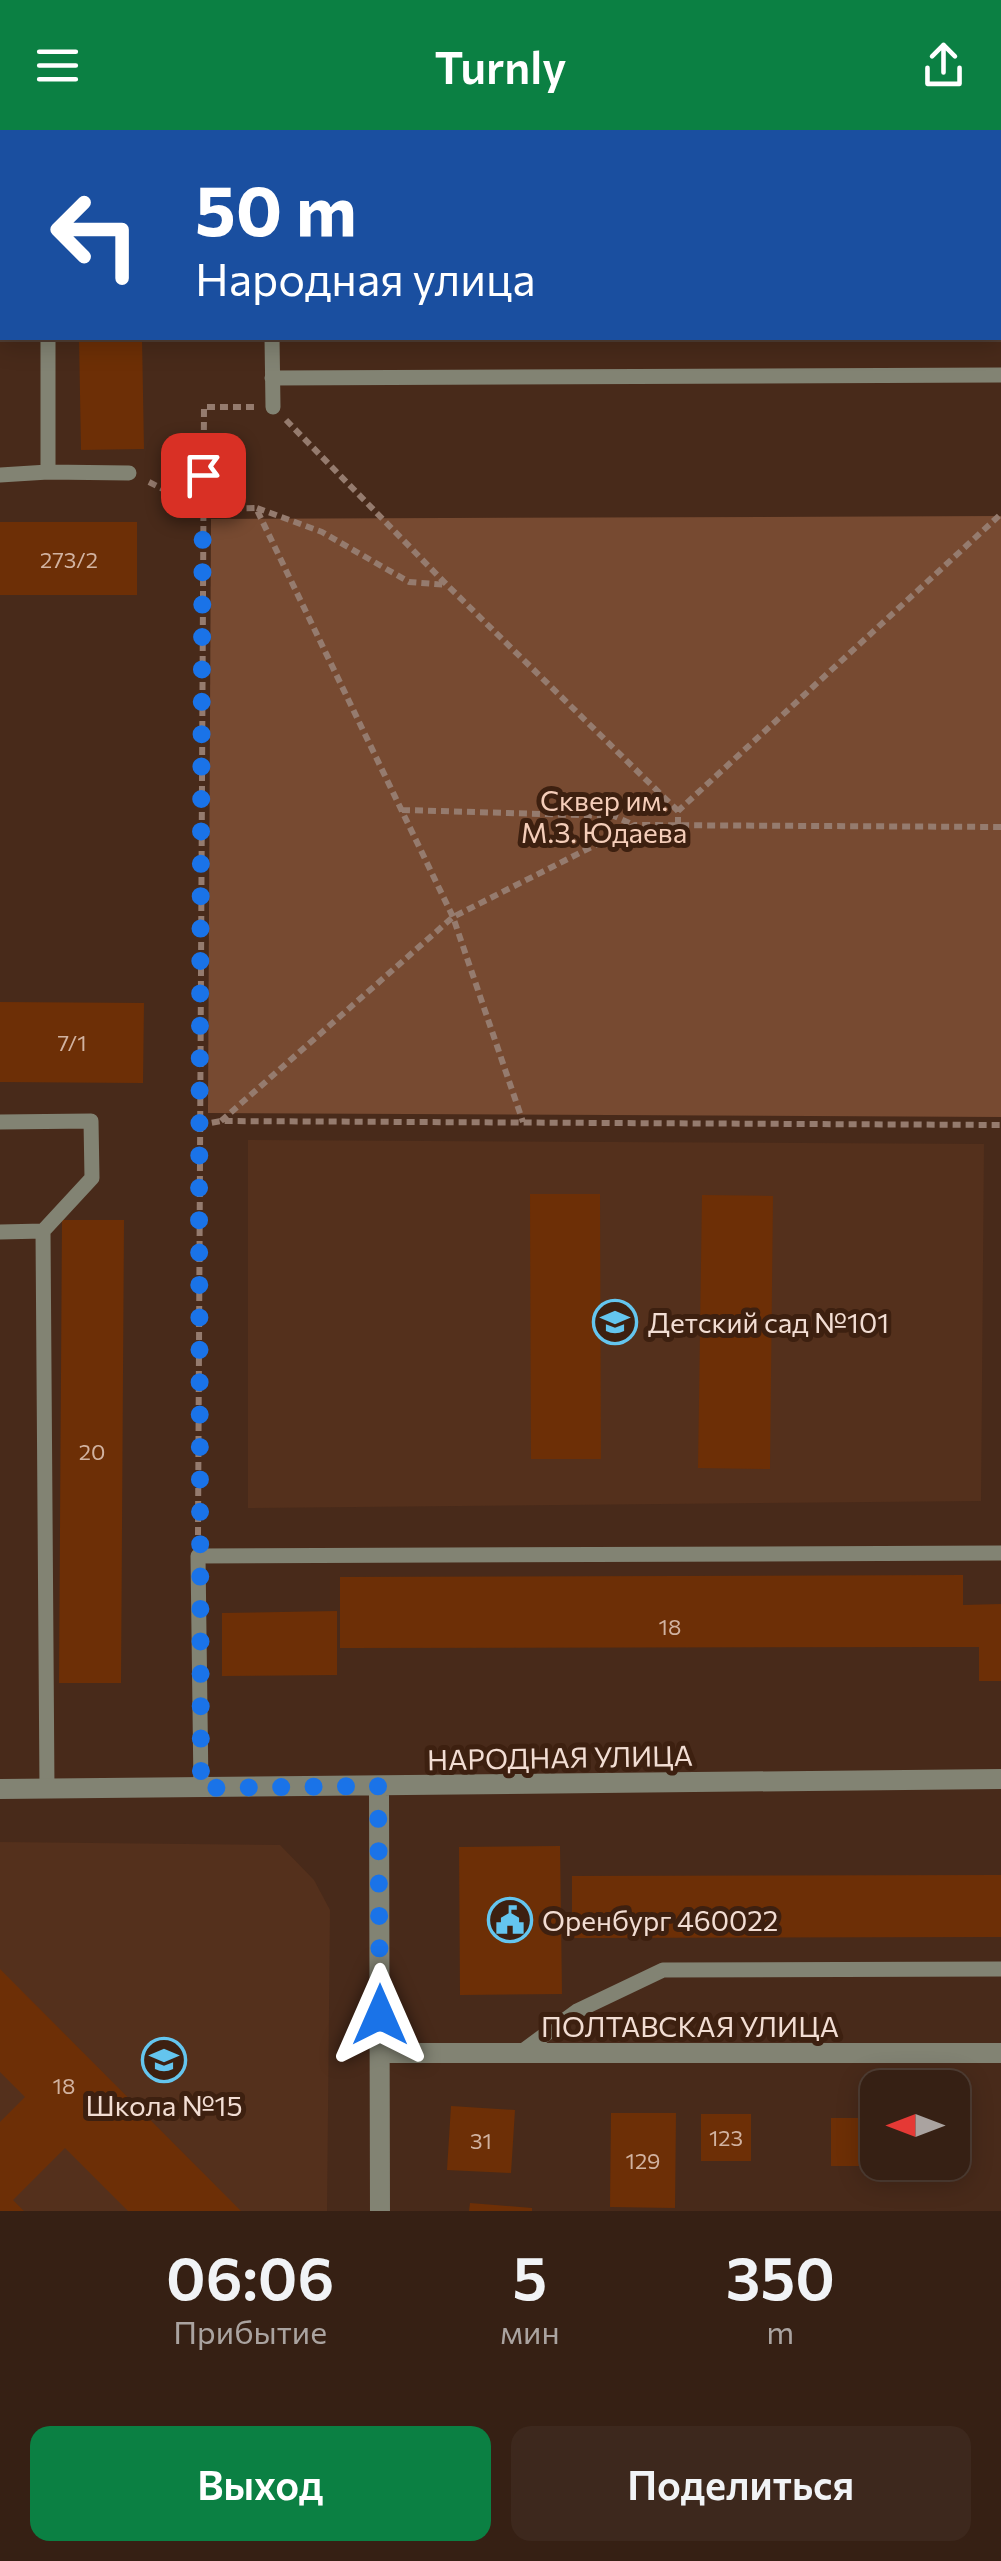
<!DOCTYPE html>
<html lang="ru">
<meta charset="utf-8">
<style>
:root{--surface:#362014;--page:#3d281d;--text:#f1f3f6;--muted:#aaa3a0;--line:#503e34;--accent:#0b8043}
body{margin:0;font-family:Commissioner,sans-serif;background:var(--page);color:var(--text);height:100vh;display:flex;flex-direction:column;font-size:38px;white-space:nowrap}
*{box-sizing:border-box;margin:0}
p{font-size:32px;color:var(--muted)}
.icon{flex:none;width:55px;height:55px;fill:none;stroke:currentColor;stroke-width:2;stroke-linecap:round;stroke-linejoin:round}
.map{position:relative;height:2081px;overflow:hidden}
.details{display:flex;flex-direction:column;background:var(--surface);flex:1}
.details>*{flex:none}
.banner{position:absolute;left:0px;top:0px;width:1002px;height:210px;box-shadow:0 5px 25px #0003,0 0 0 2px var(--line);background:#1a4fa0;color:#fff;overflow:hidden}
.needle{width:65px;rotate:270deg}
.fabs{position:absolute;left:860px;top:1940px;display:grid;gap:20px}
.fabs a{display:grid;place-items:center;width:110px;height:110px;border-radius:20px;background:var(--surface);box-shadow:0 5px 25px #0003,0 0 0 2px var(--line);font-size:50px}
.pin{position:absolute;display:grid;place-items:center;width:85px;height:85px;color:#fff;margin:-42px;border-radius:20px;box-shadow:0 5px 15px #0006}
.me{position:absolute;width:110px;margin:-55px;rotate:0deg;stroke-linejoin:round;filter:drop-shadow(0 0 8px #0008)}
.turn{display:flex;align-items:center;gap:35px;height:210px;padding:0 30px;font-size:45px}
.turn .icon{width:130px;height:130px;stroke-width:2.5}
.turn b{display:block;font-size:70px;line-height:85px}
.eta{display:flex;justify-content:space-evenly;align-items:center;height:170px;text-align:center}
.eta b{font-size:60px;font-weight:600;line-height:70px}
.primary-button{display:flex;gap:20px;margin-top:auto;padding:20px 30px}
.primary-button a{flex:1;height:115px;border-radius:20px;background:var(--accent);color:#fff;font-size:40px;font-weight:600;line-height:115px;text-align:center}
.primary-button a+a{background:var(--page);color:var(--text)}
header{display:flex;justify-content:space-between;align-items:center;height:130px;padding:0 30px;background:var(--accent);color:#fff;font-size:45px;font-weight:600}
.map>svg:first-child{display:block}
.built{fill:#54301c}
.green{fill:#774a31}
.building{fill:#6d2f06}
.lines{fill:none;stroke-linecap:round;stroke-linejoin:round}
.path{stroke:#957b6e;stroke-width:6;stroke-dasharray:8 5;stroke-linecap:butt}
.service{stroke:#828373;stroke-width:15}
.minor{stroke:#828373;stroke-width:20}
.tertiary{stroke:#828373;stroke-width:20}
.route{stroke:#1a73e8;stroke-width:18;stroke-dasharray:0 32.4}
.labels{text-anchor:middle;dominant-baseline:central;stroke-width:10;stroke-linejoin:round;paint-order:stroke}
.number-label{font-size:22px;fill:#d1b2a0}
.park-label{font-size:28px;fill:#f4cdb9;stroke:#3d2010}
.poi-label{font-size:28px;fill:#f2ddd3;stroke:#3d2010;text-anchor:start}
.street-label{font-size:28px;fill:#f2ddd3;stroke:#3d2010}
</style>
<header><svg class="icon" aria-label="menu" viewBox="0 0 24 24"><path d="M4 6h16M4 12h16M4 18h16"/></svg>Turnly<svg class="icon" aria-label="share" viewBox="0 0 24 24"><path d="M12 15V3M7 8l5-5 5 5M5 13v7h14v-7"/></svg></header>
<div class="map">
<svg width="1001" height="2081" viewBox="0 0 1001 2081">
<rect width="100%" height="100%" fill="#482a1a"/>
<path class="built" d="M248 1010 984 1014 981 1371 248 1378Z
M0 1712 280 1715 314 1750 330 1780 327 2081H0Z"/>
<path class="green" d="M1001 386V987L208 983 211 389Z"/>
<path class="building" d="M79 208H142L144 319 81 320Z
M0 392H137V465H0Z
M0 872 144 873 143 953 0 952Z
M530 1064H600L601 1329H531Z
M702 1065 773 1066 770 1339 698 1338Z
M62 1090H124L121 1553H59Z
M963 1445V1475L1001 1474V1551H979V1517L340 1518V1447Z
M337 1481V1545L222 1546V1483Z
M560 1716 562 1864 460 1865 459 1717Z
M1001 1745V1807L572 1808V1746Z
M0 1839 241 2081H128L65 2018 13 2070 24 2081H0V1992L25 1967 0 1942Z
M451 1976 515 1980 511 2043 447 2040Z
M611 1983H676L675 2078 610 2077Z
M701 1984H751V2031H701Z
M831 1988H878V2036H831Z
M952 1988H969V2035H952Z
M470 2073 532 2078V2081H469Z"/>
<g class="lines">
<path class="path" d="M286 290 447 455 678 681
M149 352 202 379 256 378 453 787 523 992
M257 378 322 402 409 452 447 455
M402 680 614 686 634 695
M678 695V681L1001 384
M221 991 453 787 635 695 1001 697
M199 995 221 991 1001 995
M198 1405 204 277H254"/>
<path class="service" d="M47 0V2
M269 0V2
M272 208 273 277
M272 248 1001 245
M48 342 129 343
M0 345 48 342V208
M0 992 91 991 92 1048 43 1101 0 1102
M43 1101 47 1659
M201 1658 198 1426 1001 1423
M520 1923 577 1881 663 1840 1001 1839"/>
<path class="minor" d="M380 1923H1001"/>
<path class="tertiary" d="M379 1656 380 2081
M0 1659 1001 1649"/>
</g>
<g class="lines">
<path class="route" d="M203 345 199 1074 201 1658 378 1656 380 1885"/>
</g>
<defs>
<symbol id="school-ring" viewBox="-11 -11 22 22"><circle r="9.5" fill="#3d2010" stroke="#64c5ee" stroke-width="1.5"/><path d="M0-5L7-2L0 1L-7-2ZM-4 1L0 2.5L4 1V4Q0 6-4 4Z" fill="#64c5ee"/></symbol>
<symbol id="civic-ring" viewBox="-11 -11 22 22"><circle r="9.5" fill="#3d2010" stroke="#64c5ee" stroke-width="1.5"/><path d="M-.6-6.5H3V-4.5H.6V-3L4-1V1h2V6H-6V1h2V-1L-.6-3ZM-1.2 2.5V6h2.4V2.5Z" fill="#64c5ee"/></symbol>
</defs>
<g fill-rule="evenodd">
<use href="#school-ring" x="590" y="1167" width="50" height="50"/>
<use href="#civic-ring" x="485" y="1765" width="50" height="50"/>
<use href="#school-ring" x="139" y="1905" width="50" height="50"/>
</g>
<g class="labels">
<g class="number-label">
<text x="69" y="429">273/2</text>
<text x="72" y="912">7/1</text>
<text x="92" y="1321">20</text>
<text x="670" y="1496">18</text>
<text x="64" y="1955">18</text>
<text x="726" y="2007">123</text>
<text x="481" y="2010">31</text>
<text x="643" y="2030">129</text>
</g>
<g class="park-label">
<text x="604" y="670">Сквер им.<tspan x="604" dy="32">М.З. Юдаева</tspan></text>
</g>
<g class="poi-label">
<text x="648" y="1192">Детский сад №101</text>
<text x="542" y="1790">Оренбург 460022</text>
<text x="164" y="1975" text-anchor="middle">Школа №15</text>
</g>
<g class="street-label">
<text transform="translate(560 1627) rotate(-1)">НАРОДНАЯ УЛИЦА</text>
<text x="690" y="1896">ПОЛТАВСКАЯ УЛИЦА</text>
</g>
</g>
</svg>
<div class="fabs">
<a><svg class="needle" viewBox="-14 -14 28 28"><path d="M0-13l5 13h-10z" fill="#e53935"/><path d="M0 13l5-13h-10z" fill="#aaa3a0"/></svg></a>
</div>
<div class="pin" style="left:203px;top:345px;background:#d93025"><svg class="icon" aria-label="arrive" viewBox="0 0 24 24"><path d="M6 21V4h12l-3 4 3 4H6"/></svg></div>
<svg class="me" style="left:380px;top:1885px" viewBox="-20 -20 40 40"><path d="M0-17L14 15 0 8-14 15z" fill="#1a73e8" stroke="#fff" stroke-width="4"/></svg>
<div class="banner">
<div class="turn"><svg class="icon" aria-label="left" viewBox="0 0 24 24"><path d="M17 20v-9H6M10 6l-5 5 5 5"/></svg><div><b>50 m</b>Народная улица</div></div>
</div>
</div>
<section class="details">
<div class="eta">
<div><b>06:06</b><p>Прибытие</p></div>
<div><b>5</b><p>мин</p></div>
<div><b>350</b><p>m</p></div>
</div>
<div class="primary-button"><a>Выход</a><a>Поделиться</a></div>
</section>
